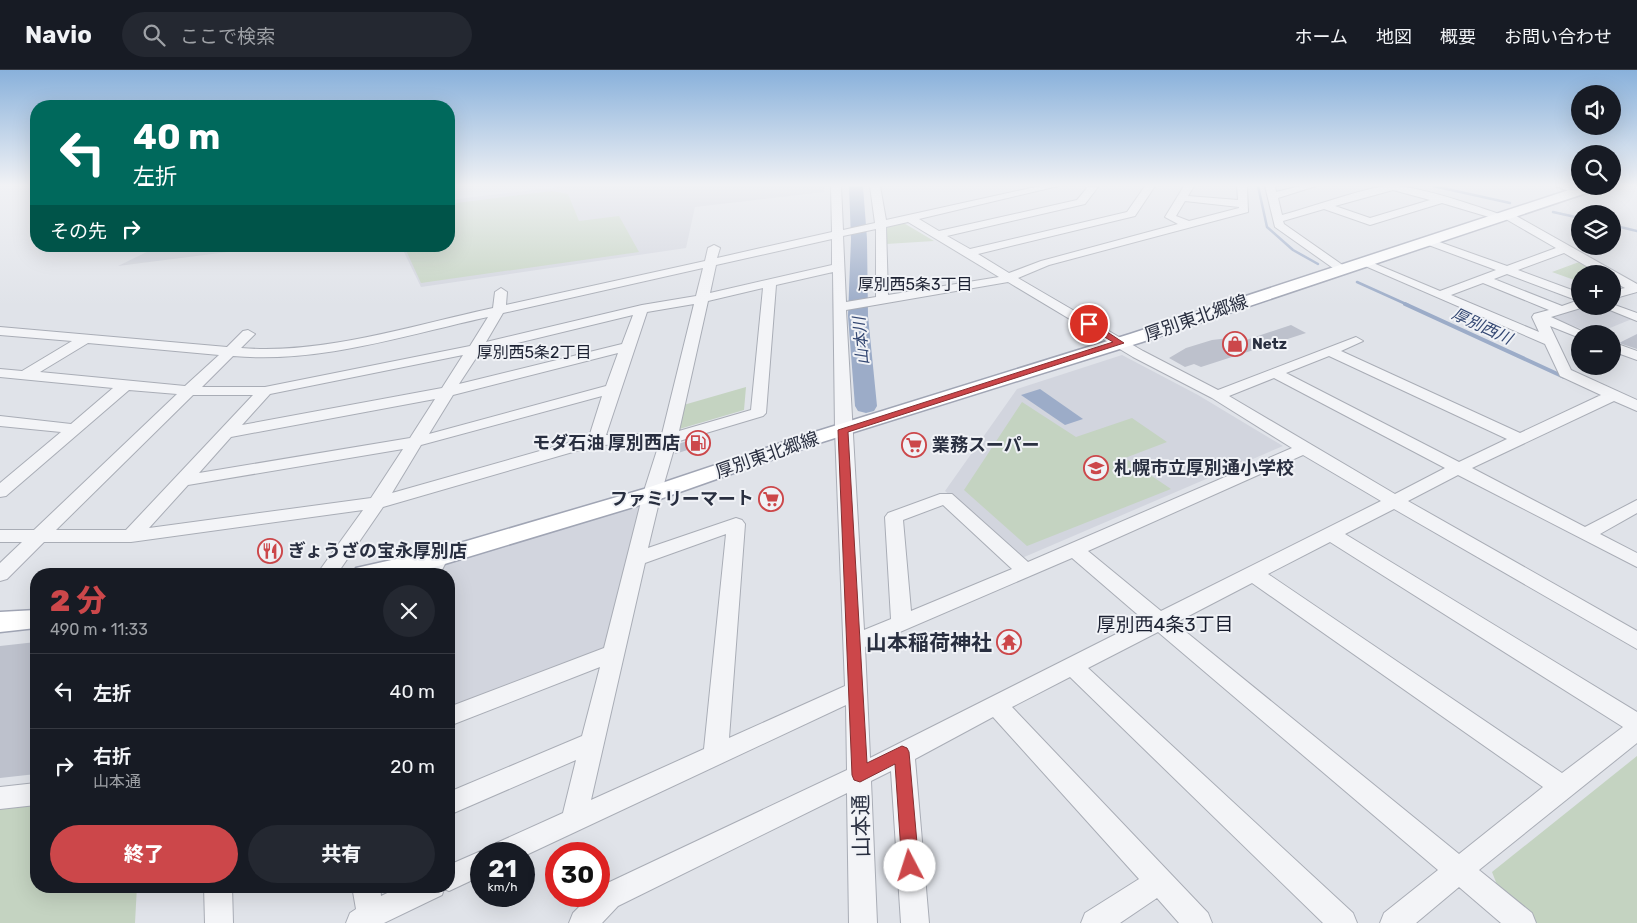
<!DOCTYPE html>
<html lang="ja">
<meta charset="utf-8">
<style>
:root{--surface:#171b24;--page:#242831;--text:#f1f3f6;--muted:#9ea1a6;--line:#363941;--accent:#cc474a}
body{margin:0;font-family:Rubik,"Noto Sans JP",sans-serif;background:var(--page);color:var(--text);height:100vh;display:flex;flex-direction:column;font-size:19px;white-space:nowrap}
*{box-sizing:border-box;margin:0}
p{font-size:16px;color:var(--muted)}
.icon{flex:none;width:28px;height:28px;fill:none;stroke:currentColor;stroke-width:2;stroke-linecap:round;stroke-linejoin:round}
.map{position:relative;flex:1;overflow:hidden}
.side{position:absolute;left:30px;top:498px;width:425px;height:325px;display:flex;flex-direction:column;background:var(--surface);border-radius:20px;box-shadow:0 5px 20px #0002}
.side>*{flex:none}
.guide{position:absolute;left:30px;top:30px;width:425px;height:152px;border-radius:20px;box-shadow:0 5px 20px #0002;background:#00695c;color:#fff;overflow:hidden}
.fabs{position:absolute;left:1571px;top:15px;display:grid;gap:10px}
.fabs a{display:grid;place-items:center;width:50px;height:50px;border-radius:50%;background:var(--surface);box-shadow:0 5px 20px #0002;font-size:25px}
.speed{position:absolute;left:470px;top:772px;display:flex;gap:10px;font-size:25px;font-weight:700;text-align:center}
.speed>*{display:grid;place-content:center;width:65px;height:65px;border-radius:50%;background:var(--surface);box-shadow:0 5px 20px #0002;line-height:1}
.speed small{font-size:12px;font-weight:400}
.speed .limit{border:8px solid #d22;background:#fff;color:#111}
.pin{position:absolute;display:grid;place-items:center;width:42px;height:42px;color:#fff;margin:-21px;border:2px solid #fff;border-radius:50%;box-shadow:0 1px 5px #0007}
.me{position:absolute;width:55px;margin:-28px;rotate:355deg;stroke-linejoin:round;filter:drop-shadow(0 0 4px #0008)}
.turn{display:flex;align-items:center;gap:18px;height:105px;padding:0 20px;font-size:22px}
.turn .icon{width:65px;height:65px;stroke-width:2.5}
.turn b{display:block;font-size:35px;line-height:42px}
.then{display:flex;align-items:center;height:48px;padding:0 20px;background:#0003;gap:10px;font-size:19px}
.round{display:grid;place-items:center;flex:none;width:52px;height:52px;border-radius:26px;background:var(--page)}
.headline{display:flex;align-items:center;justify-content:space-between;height:85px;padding:0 20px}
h1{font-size:30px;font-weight:800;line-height:38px;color:var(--accent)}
.primary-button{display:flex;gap:10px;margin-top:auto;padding:10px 20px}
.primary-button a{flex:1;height:58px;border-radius:30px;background:var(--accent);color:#fff;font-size:20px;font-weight:800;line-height:58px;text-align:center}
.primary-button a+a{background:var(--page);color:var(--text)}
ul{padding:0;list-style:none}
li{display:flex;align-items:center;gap:15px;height:75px;padding:0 20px;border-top:1px solid var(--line)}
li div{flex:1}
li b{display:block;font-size:19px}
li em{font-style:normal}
header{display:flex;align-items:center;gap:30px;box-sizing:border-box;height:70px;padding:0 25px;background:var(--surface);border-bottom:1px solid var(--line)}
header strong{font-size:24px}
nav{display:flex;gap:28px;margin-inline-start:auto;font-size:18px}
.search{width:350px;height:45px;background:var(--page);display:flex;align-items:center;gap:12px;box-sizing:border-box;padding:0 18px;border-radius:28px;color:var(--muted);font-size:19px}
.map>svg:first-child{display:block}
.built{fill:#d2d5de}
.green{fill:#c4d3c1}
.water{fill:#9cacc8}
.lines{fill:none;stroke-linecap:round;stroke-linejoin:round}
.stream-far1{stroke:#9cacc8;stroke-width:2.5}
.stream{stroke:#9cacc8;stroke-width:4}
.river{fill:#9cacc8;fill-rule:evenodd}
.building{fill:#bdc1cc}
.minor-casing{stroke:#a9adb6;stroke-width:2}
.major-casing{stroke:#a0a5b4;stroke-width:3}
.minor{fill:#f3f4f7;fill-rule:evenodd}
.major{fill:#fff;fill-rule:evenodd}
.route{fill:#cc474a;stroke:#852e30}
.labels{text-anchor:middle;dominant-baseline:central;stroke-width:4;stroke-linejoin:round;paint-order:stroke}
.far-poi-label{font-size:15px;font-weight:bold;fill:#292f40;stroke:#f0f2f6;text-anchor:start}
.far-neighbourhood-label{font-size:16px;fill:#1b2031;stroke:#f0f2f6}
.far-water-label{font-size:16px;font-style:italic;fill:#344873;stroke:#f0f2f6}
.street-label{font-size:18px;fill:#292f40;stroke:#f0f2f6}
.poi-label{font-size:18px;font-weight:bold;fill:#292f40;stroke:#f0f2f6;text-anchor:start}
.neighbourhood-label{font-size:19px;fill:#1b2031;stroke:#f0f2f6}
.near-poi-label{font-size:21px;font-weight:bold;fill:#292f40;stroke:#f0f2f6;text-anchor:end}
.near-street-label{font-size:21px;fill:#292f40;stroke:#f0f2f6}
</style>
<header>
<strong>Navio</strong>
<div class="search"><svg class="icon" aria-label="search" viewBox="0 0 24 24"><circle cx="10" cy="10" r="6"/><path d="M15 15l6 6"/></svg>ここで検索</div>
<nav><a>ホーム</a><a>地図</a><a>概要</a><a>お問い合わせ</a></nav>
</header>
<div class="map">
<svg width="1637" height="853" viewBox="0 0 1637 853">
<rect width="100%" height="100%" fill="#e0e3e9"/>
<path class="built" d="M568 116H824V122L695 137 686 178 421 217 401 176H449V130Z
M159 176H275L118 196Z
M1582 236H1598L1632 249 1595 264 1550 247Z
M1122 285 1198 325 1283 376 1022 488 945 421 1017 319Z
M652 424 614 583 449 647V504H365Z"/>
<path class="green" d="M552 121 568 124 579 151 619 146 639 182 421 213 404 176H449V134Z
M902 152 934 171 886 174 883 156Z
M1579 192 1599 204H1580V212L1552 202Z
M746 317 744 340 676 360 680 336Z
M1022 332 1076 367 1132 348 1167 372 1125 388 1171 419 1027 476 964 420Z
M1637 686V853H1536L1501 825 1492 802Z
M36 730V816H137L135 853H0V734Z"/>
<path class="water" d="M1040 319 1083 349 1065 355 1021 325Z"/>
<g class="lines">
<path class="stream-far1" d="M1258 116 1267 157 1293 180 1318 194
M1433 116 1510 133
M1553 142 1580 148
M1612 155 1637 161
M1357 212 1408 235"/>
<path class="stream" d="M1405 234 1564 307"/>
<path class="river" d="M849 116H863L867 169 868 246 877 336 874 341 866 343 858 341 855 336 848 246 851 169Z"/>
</g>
<path class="building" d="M1291 255 1306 263 1201 297 1194 294 1185 297 1169 288 1186 278 1212 270 1229 268 1246 270Z
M1637 264V279L1619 273Z
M706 365 703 375 675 384 678 374Z
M36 572V704L0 708V576Z"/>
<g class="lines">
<defs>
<path id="minor" d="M831 116H841L843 160 875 153 870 116H880L886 150 1040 116H1058L919 149 939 161 1077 130 1087 118 1085 116 1098 117 1085 134 947 166 970 179 1127 142 1145 116H1155L1135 146 978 184 1009 203 1041 191 1178 154 1165 147 1184 116H1194L1188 126 1238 130 1237 116H1247L1248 142 1049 195 1018 208 1143 281 1218 320 1356 267 1363 271 1341 281 1520 363 1601 325 1560 306 1545 274 1356 192 1358 190H1366L1440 221 1496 200 1423 173V169H1431L1507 196 1556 178 1504 148 1499 150 1442 133 1370 155 1324 139 1283 151 1284 154 1344 196 1346 199 1340 203 1275 157 1265 116H1275L1276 122 1300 116H1316L1278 128 1282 145C1315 136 1352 122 1384 116 1408 112 1476 136 1502 145L1511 143 1637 214V222L1612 229V221L1625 218 1612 211V204H1600L1564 183 1518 200 1580 223V236L1584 237 1551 247 1588 264H1580V268L1550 256 1571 300 1637 330V341L1614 331 1472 398 1585 457 1637 430V443L1600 464 1637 483V497L1458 405 1408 431 1637 561V579L1394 439 1345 464 1637 642V673L1479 800 1532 843 1536 853H1501L1459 817 1416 853H1380L1384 843 1438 800 1158 562 1088 598 1353 843 1357 853H1323L1070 607 1012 637 1208 843 1212 853H1179L1157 828 1120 853H1081L1085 843 1139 809 993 647 915 689 929 853H901L891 701 871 711 877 853H849L847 723 618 836 602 853H569L573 843 590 826H599V817L847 700 846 635 524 786V784H481V806L449 821 444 819 442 825 384 853H346L350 843 356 839 352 816H380L381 826 402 816H449V795L481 781 488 783 492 775 563 743 576 690 449 745V722L582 666 600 597 449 656V637L604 578 643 424 659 374 597 375 383 437 337 504H317L363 440 131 472H44L7 509 0 511V493L22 472H0V460H34L177 324 129 320 6 426 0 427V413L61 362 0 356V346L71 354 113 318 0 307V299L22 301 72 271 0 265V257L227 277 243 261 248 260 255 264 241 278C322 285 414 255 493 238L495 222 501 218 507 222 506 235 705 191 708 178 714 175 720 178 717 188 832 162ZM1393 120 1430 130 1370 148 1335 136ZM1185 131 1239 137V138L1189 151 1176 146ZM908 152 999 207 888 225 886 157ZM876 159V227L846 232 843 166ZM832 169V195L710 223 716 195ZM703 198 696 226 642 235 486 272 503 243ZM833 202 835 360 845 616 729 668 745 454 742 450 736 448 648 478 661 424 676 372 763 346 766 343 776 215ZM1507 204 1576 230H1579L1562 236 1494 209ZM1008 212 1133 287 1212 328 1292 378 1028 492 952 424H940L888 443 885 447 891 549 864 560 846 240ZM1483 213 1549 240 1534 244 1532 247 1539 262 1451 225ZM763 218 751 340 679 361 708 231ZM694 234 662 364 606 365 647 242ZM633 245 622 274 459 314 480 282ZM488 247 470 276 265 317H202L233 286C319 294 405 265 488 247ZM88 273 219 285 185 316 40 302ZM618 283 606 316 429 364 453 325ZM463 285 442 318 242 355 270 324ZM1329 286 1507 369 1459 392 1286 303ZM1274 308 1445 398 1395 424 1229 326ZM193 325H253L126 460H56ZM602 326 589 367 392 423 421 375ZM435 329 410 368 199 403 231 367ZM403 379 371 428 149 458 188 415ZM1303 385 1381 431 1161 541 1088 481ZM943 435 1012 499 911 541 903 450ZM726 464 704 679 591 730 645 493ZM1330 472 1623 657 1562 703 1268 504ZM1072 488 1144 550 870 688 865 577ZM1252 513 1543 717 1459 784 1175 553Z
M1555 116H1571L1582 121 1577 124Z
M1612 234 1637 243V251L1600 236H1612Z
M1612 272 1637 281V290L1612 281Z
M438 482 445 483 448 488 440 504H420L431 483Z
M36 713V735L0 739V717Z
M204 816H232L233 853H205Z"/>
<path id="major" d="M1581 116H1600L1598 119 1142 272 819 373 660 429 438 496 404 504H353L356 498 436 480 644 419 805 365 1130 264Z
M36 540V558L0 562V542Z"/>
</defs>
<use href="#minor" class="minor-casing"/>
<use href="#major" class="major-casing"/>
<use href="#minor" class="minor"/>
<use href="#major" class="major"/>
</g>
<linearGradient id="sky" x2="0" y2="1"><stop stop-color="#89b1db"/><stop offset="0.49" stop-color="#f1f2f5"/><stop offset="1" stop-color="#f1f2f5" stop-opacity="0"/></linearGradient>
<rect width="1637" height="235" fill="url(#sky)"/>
<path class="route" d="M1086 252H1092L1124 273 848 362 867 693 902 676 907 678 909 682 919 796 917 802 910 804 904 802 902 796 895 694 860 712 854 710 852 705 838 360 1113 272 1086 256Z"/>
<defs>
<symbol id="shop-ring" viewBox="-11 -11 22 22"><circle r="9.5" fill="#f0f2f6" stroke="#cc474a" stroke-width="1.5"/><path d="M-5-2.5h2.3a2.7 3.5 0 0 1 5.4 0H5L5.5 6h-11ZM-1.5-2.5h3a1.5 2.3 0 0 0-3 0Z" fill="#cc474a"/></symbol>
<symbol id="fuel-ring" viewBox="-11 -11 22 22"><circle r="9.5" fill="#f0f2f6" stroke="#cc474a" stroke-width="1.5"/><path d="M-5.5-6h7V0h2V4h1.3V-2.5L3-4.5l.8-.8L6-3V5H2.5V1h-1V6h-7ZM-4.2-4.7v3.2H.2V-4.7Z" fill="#cc474a"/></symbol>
<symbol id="supermarket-ring" viewBox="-11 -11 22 22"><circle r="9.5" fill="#f0f2f6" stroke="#cc474a" stroke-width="1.5"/><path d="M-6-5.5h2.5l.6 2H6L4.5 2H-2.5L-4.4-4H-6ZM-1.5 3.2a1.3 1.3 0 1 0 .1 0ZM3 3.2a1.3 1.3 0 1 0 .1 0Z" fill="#cc474a"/></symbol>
<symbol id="school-ring" viewBox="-11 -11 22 22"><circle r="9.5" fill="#f0f2f6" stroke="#cc474a" stroke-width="1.5"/><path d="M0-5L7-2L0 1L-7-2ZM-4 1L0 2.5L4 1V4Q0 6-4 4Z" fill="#cc474a"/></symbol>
<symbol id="restaurant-ring" viewBox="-11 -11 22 22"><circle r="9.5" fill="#f0f2f6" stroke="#cc474a" stroke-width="1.5"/><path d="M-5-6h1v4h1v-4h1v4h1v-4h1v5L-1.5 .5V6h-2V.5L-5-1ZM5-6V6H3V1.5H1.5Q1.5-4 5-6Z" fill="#cc474a"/></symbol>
<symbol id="temple-ring" viewBox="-11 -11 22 22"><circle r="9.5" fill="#f0f2f6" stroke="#cc474a" stroke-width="1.5"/><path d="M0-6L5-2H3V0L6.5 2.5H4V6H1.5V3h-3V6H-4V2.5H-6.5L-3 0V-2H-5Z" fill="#cc474a"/></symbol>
</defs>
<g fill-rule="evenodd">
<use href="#shop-ring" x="1221" y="260" width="28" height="28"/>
<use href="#fuel-ring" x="684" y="359" width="28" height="28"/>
<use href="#supermarket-ring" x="900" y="361" width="28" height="28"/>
<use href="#school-ring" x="1082" y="384" width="28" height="28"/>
<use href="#supermarket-ring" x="757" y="415" width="28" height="28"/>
<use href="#restaurant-ring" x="256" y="467" width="28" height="28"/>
<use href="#temple-ring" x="995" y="558" width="28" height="28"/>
</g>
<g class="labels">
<g class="far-poi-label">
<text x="1252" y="274">Netz</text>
</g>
<g class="far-neighbourhood-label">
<text x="915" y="214">厚別西5条3丁目</text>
<text x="534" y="282">厚別西5条2丁目</text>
</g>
<g class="far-water-label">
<text transform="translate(1482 256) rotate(25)">厚別西川</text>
<text transform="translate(861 271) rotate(-95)">山本川</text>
</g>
<g class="street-label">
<text transform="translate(1196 248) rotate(-19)">厚別東北郷線</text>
<text transform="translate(767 385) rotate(-19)">厚別東北郷線</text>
</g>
<g class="poi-label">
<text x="680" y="373" text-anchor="end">モダ石油 厚別西店</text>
<text x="932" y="375">業務スーパー</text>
<text x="1114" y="398">札幌市立厚別通小学校</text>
<text x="754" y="429" text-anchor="end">ファミリーマート</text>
<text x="288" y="481">ぎょうざの宝永厚別店</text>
</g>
<g class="neighbourhood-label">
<text x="1165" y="554">厚別西4条3丁目</text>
</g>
<g class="near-poi-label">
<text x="992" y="572">山本稲荷神社</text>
</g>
<g class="near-street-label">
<text transform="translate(861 756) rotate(-91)">山本通</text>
</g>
</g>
</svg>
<div class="fabs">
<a><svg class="icon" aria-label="sound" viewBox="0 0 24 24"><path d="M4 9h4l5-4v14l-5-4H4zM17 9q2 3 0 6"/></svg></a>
<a><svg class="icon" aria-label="search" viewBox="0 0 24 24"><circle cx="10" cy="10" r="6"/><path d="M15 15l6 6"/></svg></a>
<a><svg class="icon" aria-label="layers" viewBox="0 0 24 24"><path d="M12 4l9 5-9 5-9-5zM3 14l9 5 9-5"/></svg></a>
<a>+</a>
<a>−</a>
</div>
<div class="speed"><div>21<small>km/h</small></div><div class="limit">30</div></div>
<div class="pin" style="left:1089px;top:254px;background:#d93025"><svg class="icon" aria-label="arrive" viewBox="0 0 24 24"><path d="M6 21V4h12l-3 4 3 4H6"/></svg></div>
<svg class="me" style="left:910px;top:796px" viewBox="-20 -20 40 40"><circle r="19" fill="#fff"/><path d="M0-13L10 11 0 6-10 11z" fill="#cc474a"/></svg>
<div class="guide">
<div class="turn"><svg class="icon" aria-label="left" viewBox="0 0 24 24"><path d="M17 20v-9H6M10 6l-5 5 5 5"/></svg><div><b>40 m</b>左折</div></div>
<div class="then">その先<svg class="icon" aria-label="right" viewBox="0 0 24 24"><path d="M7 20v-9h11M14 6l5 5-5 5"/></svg></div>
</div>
<section class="side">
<div class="headline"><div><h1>2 分</h1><p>490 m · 11:33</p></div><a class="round"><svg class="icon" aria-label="close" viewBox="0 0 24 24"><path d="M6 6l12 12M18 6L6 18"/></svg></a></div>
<ul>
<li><svg class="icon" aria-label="left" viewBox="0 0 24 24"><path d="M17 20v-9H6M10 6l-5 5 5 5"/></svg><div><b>左折</b></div><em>40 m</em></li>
<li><svg class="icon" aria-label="right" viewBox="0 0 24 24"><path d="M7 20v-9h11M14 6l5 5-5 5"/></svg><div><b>右折</b><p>山本通</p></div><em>20 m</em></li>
</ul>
<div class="primary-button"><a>終了</a><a>共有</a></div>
</section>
</div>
